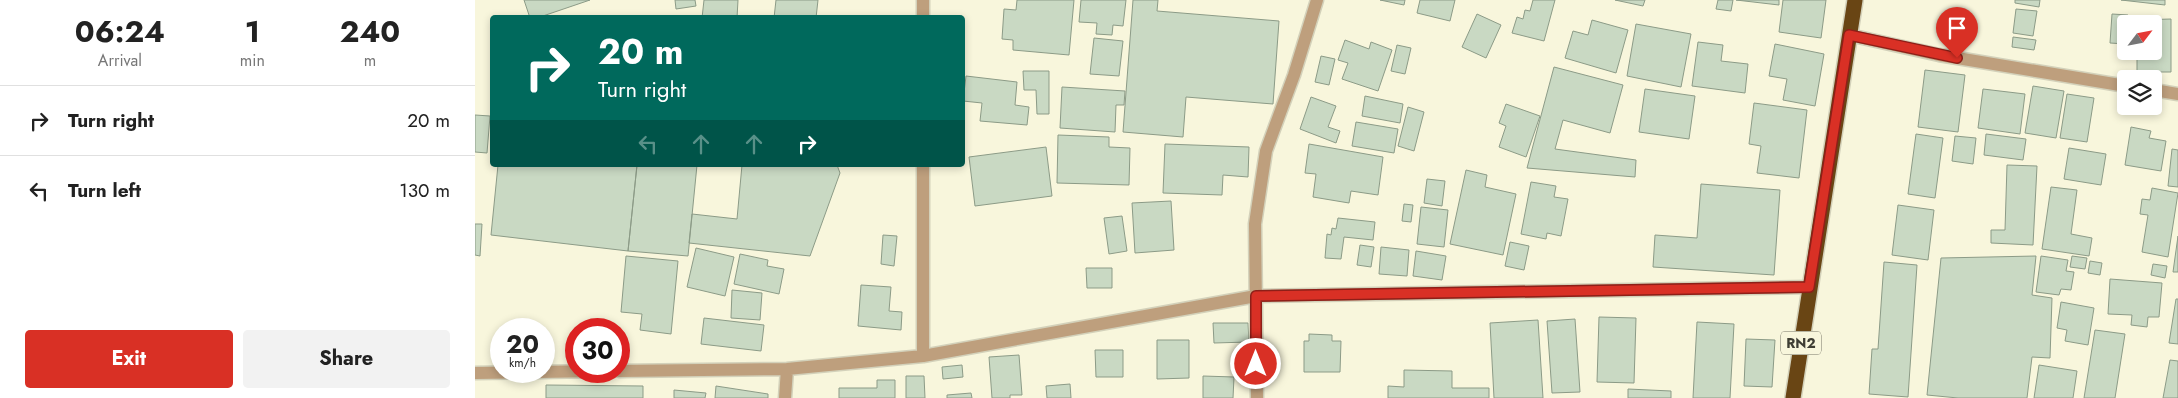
<!DOCTYPE html>
<style>
:root{--surface:#fff;--page:#f2f2f2;--text:#222;--muted:#767676;--line:#e0e0e0;--accent:#d93025}
body{margin:0;font-family:Jost,sans-serif;background:var(--page);color:var(--text);height:100vh;display:flex;flex-direction:column;font-size:19px;white-space:nowrap}
*{box-sizing:border-box;margin:0}
p{font-size:16px;color:var(--muted)}
.icon{flex:none;width:28px;height:28px;fill:none;stroke:currentColor;stroke-width:2;stroke-linecap:round;stroke-linejoin:round}
.map{position:relative;flex:1;overflow:hidden}
.details{display:flex;flex-direction:column;background:var(--surface);width:475px}
.details>*{flex:none}
.guide{position:absolute;left:15px;top:15px;width:475px;height:152px;border-radius:5px;box-shadow:0 2px 8px #0003;background:#00695c;color:#fff;overflow:hidden}
.needle{width:32px;rotate:58deg}
.controls{position:absolute;left:1642px;top:15px;display:grid;gap:10px}
.controls a{display:grid;place-items:center;width:45px;height:45px;border-radius:5px;background:var(--surface);box-shadow:0 2px 8px #0003;font-size:25px}
.speed{position:absolute;left:15px;top:318px;display:flex;gap:10px;font-size:25px;font-weight:700;text-align:center}
.speed>*{display:grid;place-content:center;width:65px;height:65px;border-radius:50%;background:var(--surface);box-shadow:0 2px 8px #0003;line-height:1}
.speed small{font-size:12px;font-weight:400}
.speed .limit{border:8px solid #d22;background:#fff;color:#111}
.pin{position:absolute;display:grid;place-items:center;width:42px;height:42px;color:#fff;margin:-51px -21px;border-radius:50% 50% 50% 0;rotate:-45deg;box-shadow:0 0 5px #0007}
.pin .icon{rotate:45deg}
.me{position:absolute;width:55px;margin:-28px;rotate:0deg;stroke-linejoin:round;filter:drop-shadow(0 0 4px #0008)}
.turn{display:flex;align-items:center;gap:18px;height:105px;padding:0 25px;font-size:22px}
.turn .icon{width:65px;height:65px;stroke-width:2.5}
.turn b{display:block;font-size:35px;line-height:42px}
.lanes{display:flex;align-items:center;height:48px;padding:0 25px;background:#0003;justify-content:center;gap:25px;direction:ltr}
.lanes .off{opacity:.35}
.eta{display:flex;justify-content:space-evenly;align-items:center;height:85px;text-align:center}
.eta b{font-size:30px;font-weight:700;line-height:35px}
.button{display:flex;gap:10px;margin-top:auto;padding:10px 25px}
.button a{flex:1;height:58px;border-radius:5px;background:var(--accent);color:#fff;font-size:20px;font-weight:700;line-height:58px;text-align:center}
.button a+a{background:var(--page);color:var(--text)}
ul{padding:0;list-style:none}
li{display:flex;align-items:center;gap:15px;height:70px;padding:0 25px;border-top:1px solid var(--line)}
li div{flex:1}
li b{display:block;font-size:19px}
li em{font-style:normal}
main{display:flex;flex:1;min-height:0}
.map>svg:first-child{display:block}
.building{fill:#c9d9c3;stroke:#8c9b87}
.lines{fill:none;stroke-linecap:round;stroke-linejoin:round}
.street-casing{stroke:#d3d1ba;stroke-width:15}
.highway-casing{stroke:#d3d1ba;stroke-width:18}
.street{stroke:#be9f7d;stroke-width:12}
.highway{stroke:#694514;stroke-width:15}
.route-casing{stroke:#8d1f18;stroke-width:12}
.route{stroke:#d93025;stroke-width:9}
.labels{text-anchor:middle;dominant-baseline:central;stroke-width:4.5;stroke-linejoin:round;paint-order:stroke}
.shield{fill:#f8f6dc;stroke:#767466;stroke-width:1}
.shield-label{font-size:14px;font-weight:bold;fill:#3e3d33}
</style>
<main>
<section class="details">
<div class="eta">
<div><b>06:24</b><p>Arrival</p></div>
<div><b>1</b><p>min</p></div>
<div><b>240</b><p>m</p></div>
</div>
<ul>
<li><svg class="icon" aria-label="right" viewBox="0 0 24 24"><path d="M7 20v-9h11M14 6l5 5-5 5"/></svg><div><b>Turn right</b></div><em>20 m</em></li>
<li><svg class="icon" aria-label="left" viewBox="0 0 24 24"><path d="M17 20v-9H6M10 6l-5 5 5 5"/></svg><div><b>Turn left</b></div><em>130 m</em></li>
</ul>
<div class="button"><a>Exit</a><a>Share</a></div>
</section>
<div class="map">
<svg width="1703" height="398" viewBox="0 0 1703 398">
<rect width="100%" height="100%" fill="#f8f6dc"/>
<path class="building" d="M49 0H115L62 18H55Z
M200 0H220L221 6 201 9Z
M229 0H263L262 18H227Z
M301 0H343L341 18H299Z
M542 0H599L594 55 538 50V40L527 39 529 9 541 10Z
M606 0H651L648 26 638 25 637 35 621 34 622 23 604 22Z
M658 0H683L682 11 804 21 798 104 711 97 708 137 648 132Z
M905 0H930L929 5Z
M945 0H980L975 21 942 13Z
M1058 0H1080L1069 41 1037 33 1042 17 1048 19 1050 10 1055 11Z
M1140 0H1170L1168 6Z
M1243 0H1258L1256 11 1241 9Z
M1261 0H1304V5Z
M1308 0H1351L1346 38 1304 32Z
M1540 0H1565L1564 7 1540 3Z
M1646 0H1690V5Z
M1541 9 1562 11 1558 36 1538 33Z
M1002 14 1026 25 1011 58 987 47Z
M1637 14 1653 15 1651 44 1635 43Z
M1696 19V72H1662V51H1679V24H1662V20Z
M1117 20 1153 30 1141 73 1090 58 1098 31 1113 35Z
M1161 24 1216 34 1206 87 1152 76Z
M1538 37 1561 40 1559 50 1537 47Z
M619 38 648 41 644 76 615 74Z
M870 40 894 49 896 42 917 50 903 91 867 79 873 63 863 60Z
M1223 42 1248 45 1246 61 1273 64 1270 93 1217 86Z
M1300 44 1349 54 1340 106 1308 100 1312 79 1294 76Z
M922 45 936 48 930 74 916 71Z
M846 56 860 59 854 85 840 82Z
M1079 67 1148 85 1135 133 1088 120 1080 149 1161 160 1160 177 1052 168Z
M1450 70 1490 75 1483 132 1443 127Z
M548 71H574V114H562L561 90H549Z
M491 76 542 82 540 105 554 107 552 125 505 121 507 103 488 101Z
M1558 86 1589 91 1581 138 1550 133Z
M587 87 650 91 649 105H641L640 132 585 128Z
M1170 89 1220 96 1214 139 1164 132Z
M1508 89 1550 94 1545 134 1503 128Z
M1592 94 1619 98 1612 142 1585 138Z
M890 96 928 104 925 123 887 116Z
M836 97 861 106 853 127 865 131 861 143 825 129Z
M1279 103 1332 110 1324 178 1282 173 1286 146 1274 144Z
M1031 104 1065 116 1051 157 1024 147 1031 126 1024 123Z
M933 107 949 112 939 151 923 146Z
M0 115 15 116 12 153 0 152Z
M881 122 923 129 919 153 877 146Z
M1656 127 1676 131 1674 138 1691 141 1686 171 1650 165Z
M1441 134 1468 138 1460 198 1433 194Z
M1511 134 1551 139 1548 160 1509 155Z
M583 135 634 137V147L655 148 654 185 582 183Z
M1480 136 1501 138 1498 164 1477 161Z
M690 144 774 147 773 177 748 175 747 195 688 193Z
M834 144 908 157 903 195 876 191 874 203 838 197 841 174 830 173Z
M571 147 577 196 500 206 494 157Z
M1594 148 1631 154 1626 185 1589 179Z
M1697 149 1703 150V187L1693 186Z
M23 165H162L153 251 16 235Z
M162 165H222L213 256 153 251Z
M267 165H362L365 173 335 256 214 243 217 214 262 219Z
M1532 165 1562 166 1558 245 1516 243V230H1530Z
M991 170 1012 175 1010 187 1041 194 1028 255 975 244Z
M952 179 970 181 967 206 949 203Z
M1056 182 1081 186 1079 197 1093 199 1086 236 1072 233 1071 239 1046 234Z
M1226 184 1305 190 1299 275 1178 267 1180 235 1222 238Z
M1576 187 1602 190 1596 234 1617 238 1614 256 1567 249Z
M1677 188 1703 193 1693 257 1667 252 1673 215 1665 214 1667 199 1675 200Z
M696 201 699 250 660 253 657 203Z
M929 204 938 205 936 222 927 221Z
M1423 205 1459 210 1453 260 1417 255Z
M946 207 973 210 969 247 942 244Z
M647 216 652 251 634 254 629 218Z
M863 218 900 222 898 240 869 237 866 259 850 258 852 234 856 235 857 228 861 229Z
M0 224H7L5 256 0 255Z
M408 235 422 236 419 266 406 264Z
M1703 236V272H1698Z
M1035 242 1054 246 1049 270 1030 266Z
M885 245 899 247 896 267 882 265Z
M906 247 934 250 932 276 904 274Z
M221 248 259 257 250 296 212 287Z
M941 251 971 256 967 280 938 276Z
M265 254 293 260 292 266 309 269 304 294 259 284Z
M151 256 203 261 196 334 165 330 167 314 146 312Z
M1561 256 1557 295 1577 298 1575 358 1557 357 1552 398H1483L1452 395 1466 258Z
M1566 256 1593 260 1591 271 1599 272 1596 290 1586 289 1584 295 1561 292Z
M1597 256 1612 258 1610 269 1595 267Z
M1615 261 1627 263 1625 275 1613 273Z
M1409 262 1442 265 1433 397 1394 394 1397 349H1403Z
M1678 264 1692 266 1690 278 1676 275Z
M611 268H637V288H612Z
M1635 279 1687 283 1684 317H1673L1672 327 1656 325 1657 315 1633 314Z
M386 285 416 287 414 311 427 312 426 330 383 326Z
M257 290 287 293 285 320 256 318Z
M1701 299H1703V344L1694 343Z
M1586 302 1619 308 1613 345 1590 341 1592 330 1582 328Z
M1124 317 1161 318 1159 383 1122 382Z
M229 318 289 325 286 351 226 344Z
M1100 319 1105 392 1077 393 1072 321Z
M1063 320 1068 398H1019L1015 323Z
M1222 322 1259 324 1255 398H1218Z
M738 323H773L774 342 739 343Z
M1620 330 1650 334 1640 398H1609Z
M834 334 857 335V341H866L865 372H829V341H834Z
M1271 339 1300 340 1297 387 1269 386Z
M682 340H714V378L682 379Z
M620 350H648V377H621Z
M544 355 547 395H535V398H517L514 357Z
M1695 360 1703 361V398H1688Z
M487 365 488 377 468 379 467 367Z
M1564 365 1602 371 1598 398H1559Z
M929 370 977 371V388H1014V398H913V386L929 387Z
M431 376H449L450 398H431Z
M728 376 759 377 758 398H728Z
M402 380H420V398H364V388H402Z
M595 384 596 398H572L571 386Z
M71 385 168 386V398H71Z
M241 386 293 394V398H240Z
M1153 389 1196 391V398H1153Z
M199 390 231 393 230 398H199Z
M496 393 497 398H472V395Z"/>
<g class="lines">
<defs>
<path id="street" d="M448 0V18
M1374 35 1464 55 1651 86
M1679 90 1703 94
M448 165V356
M144 371 312 369 448 356 781 296 1334 287
M0 373 123 371
M310 398 312 369
M782 398 780 224 791 151 819 75 842 0"/>
<path id="highway" d="M1318 398 1380 0"/>
</defs>
<use href="#street" class="street-casing"/>
<use href="#highway" class="highway-casing"/>
<use href="#street" class="street"/>
<use href="#highway" class="highway"/>
</g>
<g class="lines">
<defs>
<path id="route" d="M781 364V296L1334 287 1374 35 1482 58"/>
</defs>
<use href="#route" class="route-casing"/>
<use href="#route" class="route"/>
</g>
<g class="labels">
<rect class="shield" x="1306" y="331.5" width="40" height="23" rx="4"/>
<g class="shield-label">
<text x="1326" y="343">RN2</text>
</g>
</g>
</svg>
<div class="controls">
<a><svg class="needle" viewBox="-14 -14 28 28"><path d="M0-13l5 13h-10z" fill="#e53935"/><path d="M0 13l5-13h-10z" fill="#767676"/></svg></a>
<a><svg class="icon" aria-label="layers" viewBox="0 0 24 24"><path d="M12 4l9 5-9 5-9-5zM3 14l9 5 9-5"/></svg></a>
</div>
<div class="speed"><div>20<small>km/h</small></div><div class="limit">30</div></div>
<div class="pin" style="left:1482px;top:58px;background:#d93025"><svg class="icon" aria-label="arrive" viewBox="0 0 24 24"><path d="M6 21V4h12l-3 4 3 4H6"/></svg></div>
<svg class="me" style="left:781px;top:364px" viewBox="-20 -20 40 40"><circle r="17" fill="#d93025" stroke="#fff" stroke-width="3"/><path d="M0-11L8 9 0 5-8 9z" fill="#fff"/></svg>
<div class="guide">
<div class="turn"><svg class="icon" aria-label="right" viewBox="0 0 24 24"><path d="M7 20v-9h11M14 6l5 5-5 5"/></svg><div><b>20 m</b>Turn right</div></div>
<div class="lanes"><svg class="icon off" aria-label="left" viewBox="0 0 24 24"><path d="M17 20v-9H6M10 6l-5 5 5 5"/></svg><svg class="icon off" aria-label="ahead" viewBox="0 0 24 24"><path d="M12 20V5M6 11l6-6 6 6"/></svg><svg class="icon off" aria-label="ahead" viewBox="0 0 24 24"><path d="M12 20V5M6 11l6-6 6 6"/></svg><svg class="icon" aria-label="right" viewBox="0 0 24 24"><path d="M7 20v-9h11M14 6l5 5-5 5"/></svg></div>
</div>
</div>
</main>
